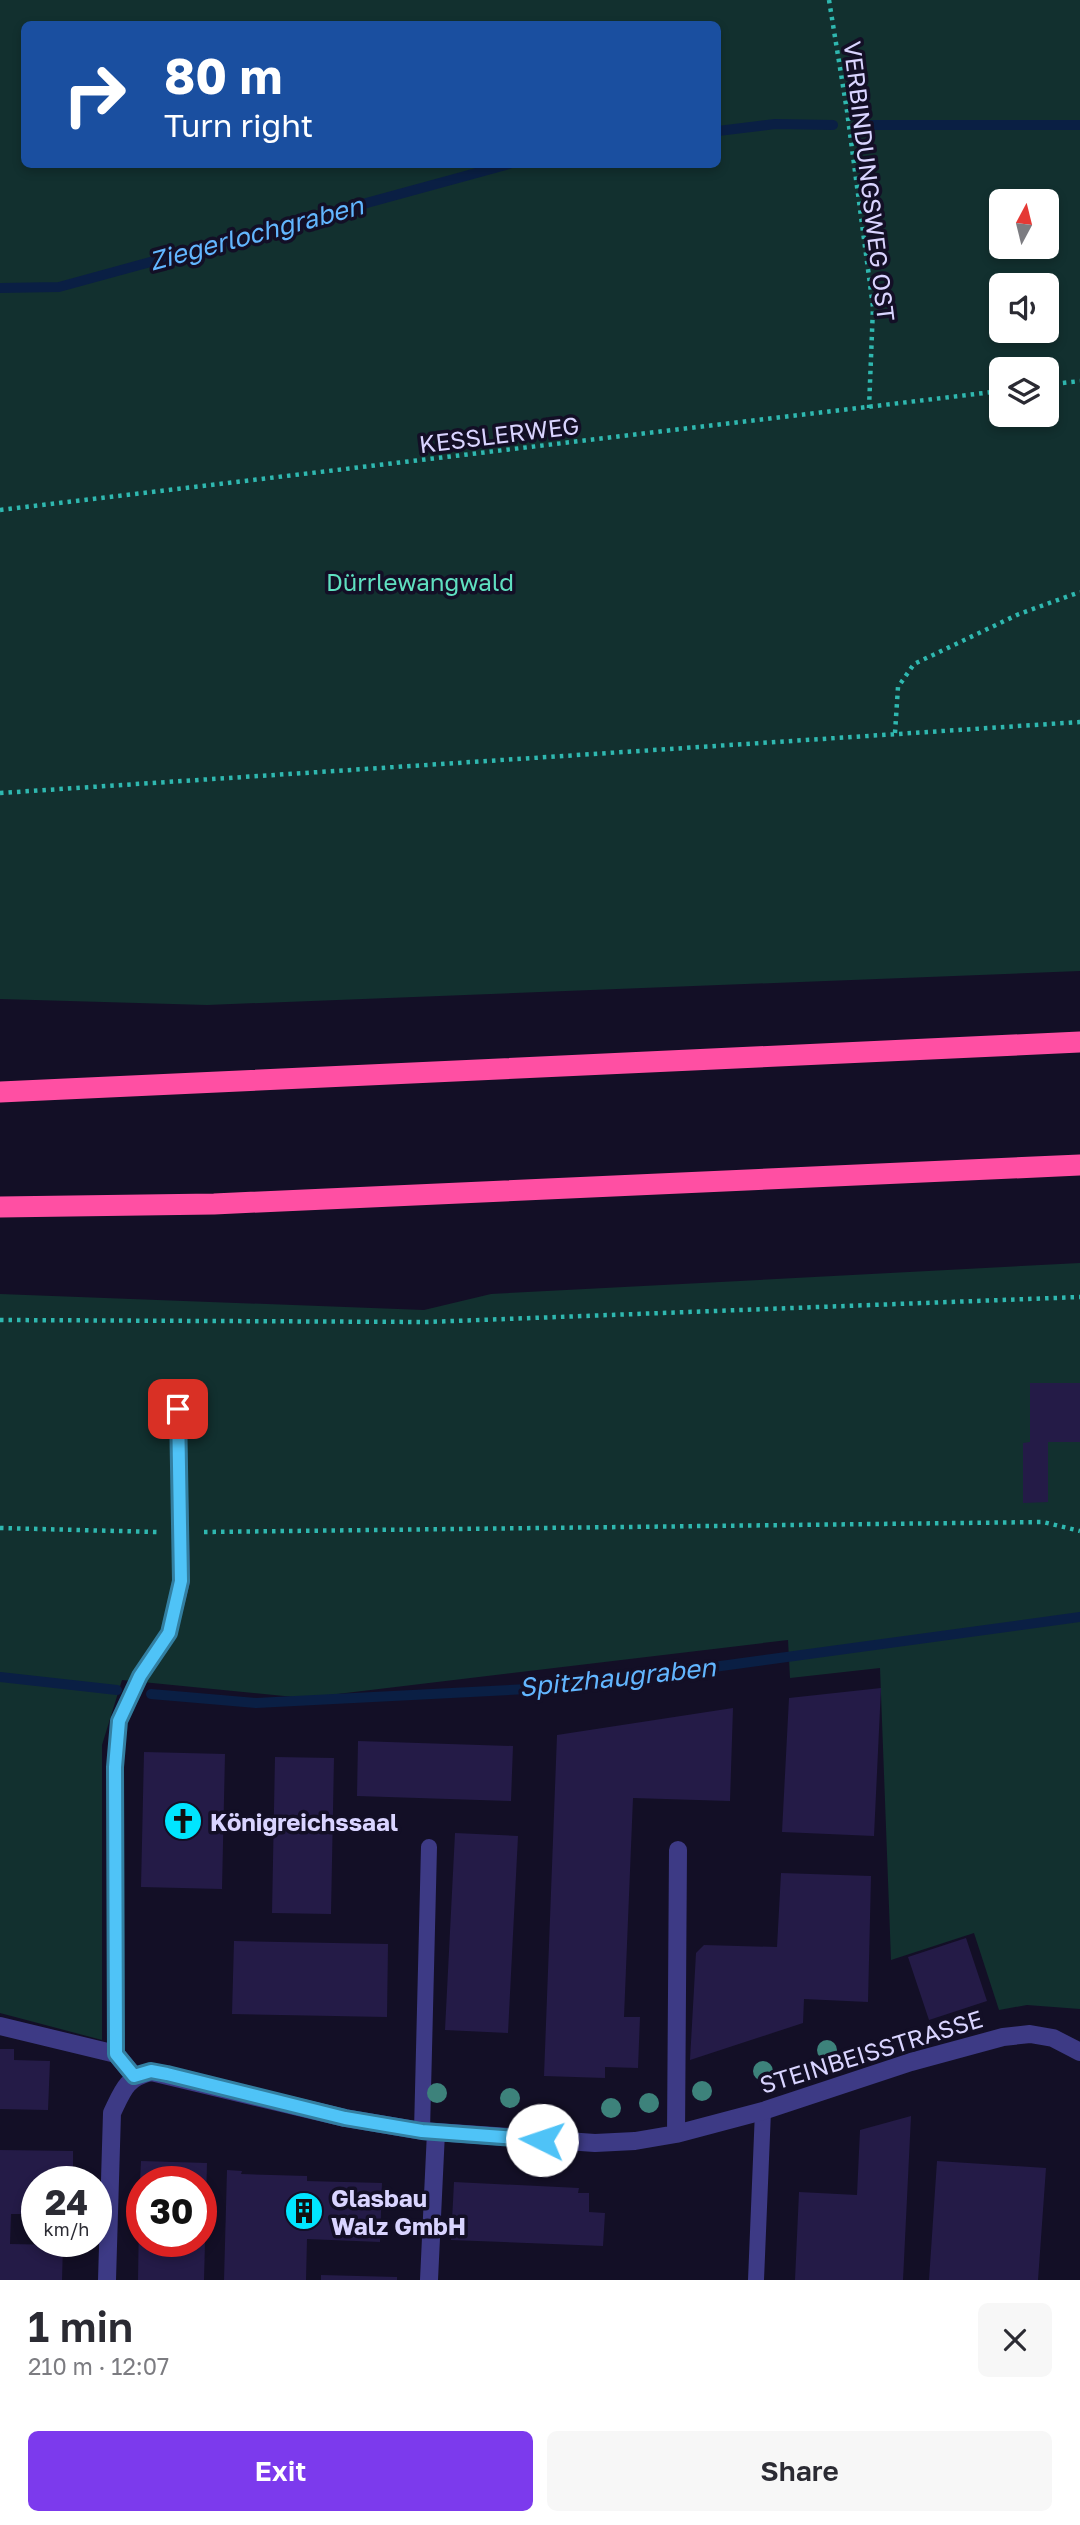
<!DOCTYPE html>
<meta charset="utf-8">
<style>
:root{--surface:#fff;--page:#f7f7f7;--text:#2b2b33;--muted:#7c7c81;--accent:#7c3aed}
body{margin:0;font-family:"Golos Text",sans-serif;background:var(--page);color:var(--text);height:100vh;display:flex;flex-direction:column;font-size:26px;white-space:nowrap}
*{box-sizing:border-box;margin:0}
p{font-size:23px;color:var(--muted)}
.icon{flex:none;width:38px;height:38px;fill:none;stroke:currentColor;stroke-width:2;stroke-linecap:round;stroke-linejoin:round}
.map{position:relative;height:2280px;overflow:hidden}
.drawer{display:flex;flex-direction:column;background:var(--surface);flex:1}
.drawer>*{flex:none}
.hud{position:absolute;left:21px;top:21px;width:700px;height:147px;border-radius:10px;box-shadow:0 4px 10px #0003;background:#1a4fa0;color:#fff;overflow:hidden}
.needle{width:46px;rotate:7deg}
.controls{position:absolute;left:989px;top:189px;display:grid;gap:14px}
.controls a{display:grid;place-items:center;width:70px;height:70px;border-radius:10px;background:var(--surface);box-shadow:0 4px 10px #0003;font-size:35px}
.speed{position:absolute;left:21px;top:2166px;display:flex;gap:14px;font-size:35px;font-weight:700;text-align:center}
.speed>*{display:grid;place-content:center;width:91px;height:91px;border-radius:50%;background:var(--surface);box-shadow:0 4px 10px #0003;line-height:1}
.speed small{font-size:18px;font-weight:400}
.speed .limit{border:10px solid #d22;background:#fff;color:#111}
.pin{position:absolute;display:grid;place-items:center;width:60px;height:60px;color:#fff;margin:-30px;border-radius:14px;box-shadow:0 4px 10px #0006}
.me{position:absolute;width:77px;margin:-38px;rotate:274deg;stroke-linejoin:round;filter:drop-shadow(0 0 5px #0008)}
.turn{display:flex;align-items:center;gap:24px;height:147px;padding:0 28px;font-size:32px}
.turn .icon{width:91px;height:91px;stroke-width:2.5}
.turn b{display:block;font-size:49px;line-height:60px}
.round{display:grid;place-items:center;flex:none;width:74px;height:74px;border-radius:10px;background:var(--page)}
.head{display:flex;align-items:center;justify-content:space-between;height:119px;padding:0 28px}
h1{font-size:42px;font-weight:600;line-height:52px}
.button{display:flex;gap:14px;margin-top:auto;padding:14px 28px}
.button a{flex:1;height:80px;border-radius:10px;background:var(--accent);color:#fff;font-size:28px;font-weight:600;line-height:80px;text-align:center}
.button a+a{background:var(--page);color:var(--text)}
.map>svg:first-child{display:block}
.green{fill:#12302f;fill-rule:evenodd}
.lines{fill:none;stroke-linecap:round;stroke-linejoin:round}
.stream{stroke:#0a1f44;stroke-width:10}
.building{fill:#241b47}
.path{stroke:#2fb8b0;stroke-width:4.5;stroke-dasharray:3.5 5;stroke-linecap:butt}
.lane{stroke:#3d3a85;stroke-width:16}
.street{stroke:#3d3a85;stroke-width:18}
.highway{stroke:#ff4fa3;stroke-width:21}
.tree{fill:#3d827b}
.route-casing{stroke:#337fa1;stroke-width:18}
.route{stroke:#4fc3f7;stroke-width:12}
.labels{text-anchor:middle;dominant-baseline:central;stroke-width:7;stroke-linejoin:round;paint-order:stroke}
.street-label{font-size:24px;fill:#d9d4ff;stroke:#130f26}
.park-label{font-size:24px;fill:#5fe0c0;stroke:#130f26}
.poi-label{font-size:24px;font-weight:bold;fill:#d9d4ff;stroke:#130f26;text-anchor:start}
.water-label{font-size:26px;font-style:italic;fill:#62b6ff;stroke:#130f26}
</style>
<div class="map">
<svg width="1080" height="2280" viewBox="0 0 1080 2280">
<rect width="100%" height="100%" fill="#130f26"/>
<path class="green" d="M0 0H1080V971L207 1005 0 999ZM24 24H718V164H24ZM1001 201H1046V247H1001ZM1001 285H1046V331H1001ZM1001 369H1046V415H1001Z
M1080 1263V2009L1027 2005 999 2010 974 1933 891 1960 880 1668 790 1678 788 1640 304 1698 122 1680 102 1745V2040L0 2013V1294L424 1310 491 1294Z"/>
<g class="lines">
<path class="stream" d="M867 125H1080
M718 131 775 124 833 125
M0 288 59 287 509 164
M0 1677 117 1690
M151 1694 256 1703 567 1687 1080 1617"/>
</g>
<path class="building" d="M1030 1383H1080V1442H1048V1502L1023 1503V1443L1030 1442Z
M881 1688 874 1836 782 1832 789 1698Z
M733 1708 730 1801 633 1798 624 2017H640L638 2068 605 2067V2078L544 2076 557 1735Z
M358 1741 513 1746 511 1801 357 1796Z
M144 1752 225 1754 222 1889 141 1887Z
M275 1757 334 1758 331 1914 272 1913Z
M455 1833 518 1836 508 2033 445 2030Z
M781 1873 871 1876 868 2002 804 1999 803 2023 690 2060 696 1953 704 1945 777 1947Z
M966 1938 987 2001 929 2020 908 1957Z
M234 1941 388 1944 387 2017 232 2014Z
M0 2049H14V2060L50 2061 48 2110 0 2109Z
M911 2116 903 2280H795L799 2192 857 2195 860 2130Z
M0 2150 73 2151V2182H37V2214H11L10 2244 63 2245 62 2280H0Z
M141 2161 207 2163 204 2280H138L139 2219H142V2242H201V2182H140Z
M937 2161 1046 2168 1038 2280H929Z
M227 2170 242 2171 241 2174 307 2176V2181L382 2183 380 2242 307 2239 306 2280H224Z
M454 2182 579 2188 578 2193H589V2212L605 2213 603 2246 451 2240Z
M321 2275 397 2277V2280H321Z"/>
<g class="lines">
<path class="path" d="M829 0 847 111 873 307 869 408
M1046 385 1080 381
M0 510 1001 391
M895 733 898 687 914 664 1019 614 1080 592
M0 793 1080 722
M0 1320 427 1322 1080 1297
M0 1528 157 1532
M204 1532 1043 1522 1080 1531"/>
<path class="lane" d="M116 2054 115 1767 119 1721 140 1676 169 1633 182 1581 178 1409
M422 2131 429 1847
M756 2280 763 2111"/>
<path class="street" d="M0 2026 116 2054 134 2076
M676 2134 678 1850
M107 2280 112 2113C123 2090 126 2078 151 2072L345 2118 422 2131 595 2143 635 2141 676 2134 763 2111 911 2062 1003 2037 1030 2034 1053 2038 1080 2052
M429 2280 436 2132"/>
<path class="highway" d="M0 1092 1080 1042
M0 1207 214 1204 1080 1165"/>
</g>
<g class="tree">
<circle cx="827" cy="2050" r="10"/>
<circle cx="763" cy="2071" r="10"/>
<circle cx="702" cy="2091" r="10"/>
<circle cx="437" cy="2093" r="10"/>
<circle cx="510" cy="2098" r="10"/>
<circle cx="649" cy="2103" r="10"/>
<circle cx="611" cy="2108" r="10"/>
</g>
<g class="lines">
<defs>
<path id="route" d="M178 1409 181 1581 169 1633 140 1676 119 1721 115 1767 116 2054 134 2076 151 2071 167 2074 345 2118 422 2131 542 2140"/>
</defs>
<use href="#route" class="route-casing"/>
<use href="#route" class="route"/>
</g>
<defs>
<symbol id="church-disc" viewBox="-11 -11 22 22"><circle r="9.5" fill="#00e5ff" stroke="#130f26"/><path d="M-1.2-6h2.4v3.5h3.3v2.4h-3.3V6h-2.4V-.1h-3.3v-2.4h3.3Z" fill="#111"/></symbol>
<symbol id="building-disc" viewBox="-11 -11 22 22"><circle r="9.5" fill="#00e5ff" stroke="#130f26"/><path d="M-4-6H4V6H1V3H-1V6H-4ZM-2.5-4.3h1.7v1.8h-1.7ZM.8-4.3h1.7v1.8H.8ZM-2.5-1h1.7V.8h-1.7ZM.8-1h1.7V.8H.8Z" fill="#111"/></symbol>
</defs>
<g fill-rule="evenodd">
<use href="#church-disc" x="161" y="1799" width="44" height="44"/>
<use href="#building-disc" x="282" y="2189" width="44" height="44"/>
</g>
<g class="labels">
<g class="street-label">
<text transform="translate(870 181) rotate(83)">VERBINDUNGSWEG OST</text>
<text transform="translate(499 434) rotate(-7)">KESSLERWEG</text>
<text transform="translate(871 2051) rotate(-17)">STEINBEISSTRASSE</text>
</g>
<g class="park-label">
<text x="420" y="581">Dürrlewangwald</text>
</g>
<g class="poi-label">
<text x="210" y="1821">Königreichssaal</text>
<text x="331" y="2197">Glasbau<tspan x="331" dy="28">Walz GmbH</tspan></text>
</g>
<g class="water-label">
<text transform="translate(256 233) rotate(-15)">Ziegerlochgraben</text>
<text transform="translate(617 1677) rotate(-6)">Spitzhaugraben</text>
</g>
</g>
</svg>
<div class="controls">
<a><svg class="needle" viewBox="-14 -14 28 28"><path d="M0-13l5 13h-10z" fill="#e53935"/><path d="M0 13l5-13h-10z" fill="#7c7c81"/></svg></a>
<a><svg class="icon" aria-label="sound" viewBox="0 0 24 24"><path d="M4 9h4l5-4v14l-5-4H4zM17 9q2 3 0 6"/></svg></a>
<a><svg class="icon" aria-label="layers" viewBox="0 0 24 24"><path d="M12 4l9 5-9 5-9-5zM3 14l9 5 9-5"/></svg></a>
</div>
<div class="speed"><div>24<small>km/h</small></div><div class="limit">30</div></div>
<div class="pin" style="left:178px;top:1409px;background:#d93025"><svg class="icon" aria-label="arrive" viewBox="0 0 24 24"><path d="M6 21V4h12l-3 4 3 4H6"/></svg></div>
<svg class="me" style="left:542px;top:2140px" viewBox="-20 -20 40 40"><circle r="19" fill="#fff"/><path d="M0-13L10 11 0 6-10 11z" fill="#4fc3f7"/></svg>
<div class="hud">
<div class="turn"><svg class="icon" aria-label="right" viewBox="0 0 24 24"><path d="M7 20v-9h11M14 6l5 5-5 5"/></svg><div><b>80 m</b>Turn right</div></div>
</div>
</div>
<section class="drawer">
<div class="head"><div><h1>1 min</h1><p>210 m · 12:07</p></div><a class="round"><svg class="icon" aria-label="close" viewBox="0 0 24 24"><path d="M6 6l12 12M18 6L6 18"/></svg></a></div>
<div class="button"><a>Exit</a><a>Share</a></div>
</section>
